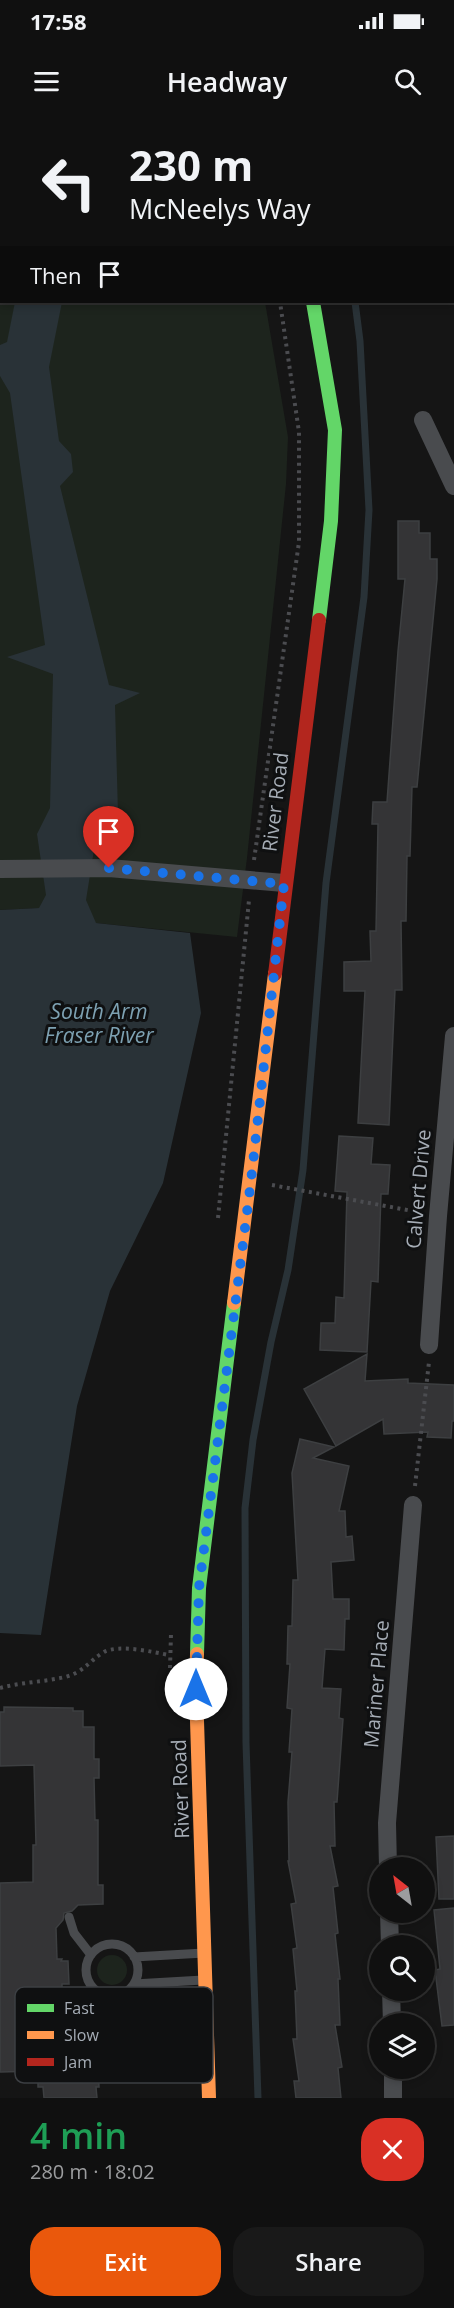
<!DOCTYPE html>
<meta charset="utf-8">
<style>
:root{--surface:#101010;--page:#191919;--text:#f1f3f6;--muted:#9c9d9f;--line:#303030;--accent:#ea580c}
body{margin:0;font-family:"Open Sans",sans-serif;background:var(--page);color:var(--text);height:100vh;display:flex;flex-direction:column;font-size:22px;white-space:nowrap}
*{box-sizing:border-box;margin:0}
p{font-size:20px;color:var(--muted)}
.icon{flex:none;width:33px;height:33px;fill:none;stroke:currentColor;stroke-width:2;stroke-linecap:round;stroke-linejoin:round}
.map{position:relative;height:1978px;overflow:hidden}
.details{display:flex;flex-direction:column;background:var(--surface);flex:1}
.details>*{flex:none}
.guide{position:absolute;left:0px;top:0px;width:454px;height:183px;box-shadow:0 3px 9px #0003,0 0 0 2px var(--line);background:#101010;color:var(--text);overflow:hidden}
.needle{width:39px;rotate:329deg}
.fabs{position:absolute;left:369px;top:1737px;display:grid;gap:12px}
.fabs a{display:grid;place-items:center;width:66px;height:66px;border-radius:50%;background:var(--surface);box-shadow:0 3px 9px #0003,0 0 0 2px var(--line);font-size:30px}
.pin{position:absolute;display:grid;place-items:center;width:51px;height:51px;color:#fff;margin:-62px -26px;border-radius:50% 50% 50% 0;rotate:-45deg;box-shadow:0 0 6px #0007}
.pin .icon{rotate:45deg}
.me{position:absolute;width:66px;margin:-33px;rotate:0deg;stroke-linejoin:round;filter:drop-shadow(0 0 4px #0008)}
.turn{display:flex;align-items:center;gap:21px;height:126px;padding:0 30px;font-size:27px}
.turn .icon{width:78px;height:78px;stroke-width:2.5}
.turn b{display:block;font-size:42px;line-height:51px}
.then{display:flex;align-items:center;height:57px;padding:0 30px;background:#0003;gap:12px;font-size:22px}
.round{display:grid;place-items:center;flex:none;width:63px;height:63px;border-radius:24px;background:var(--page)}
.headline{display:flex;align-items:center;justify-content:space-between;height:102px;padding:0 30px}
h1{font-size:36px;font-weight:600;line-height:45px;color:#1e9e55}
.action{display:flex;gap:12px;margin-top:auto;padding:12px 30px}
.action a{flex:1;height:69px;border-radius:24px;background:var(--accent);color:#fff;font-size:24px;font-weight:600;line-height:69px;text-align:center}
.action a+a{background:var(--page);color:var(--text)}
.status{display:flex;justify-content:space-between;align-items:center;height:42px;padding:0 30px;background:var(--surface);direction:ltr}
.status svg{height:16px;fill:currentColor}
header{display:flex;justify-content:space-between;align-items:center;height:78px;padding:0 30px;background:var(--surface);font-size:27px;font-weight:600}
.map>svg:first-child{display:block}
.green{fill:#1d241d}
.water{fill:#293237}
.lines{fill:none;stroke-linecap:round;stroke-linejoin:round}
.stream{stroke:#293237;stroke-width:7}
.building{fill:#343436;stroke:#3d3f41;stroke-width:1.5}
.path{stroke:#4b4c50;stroke-width:4;stroke-dasharray:3 4.5;stroke-linecap:butt}
.lane{stroke:#494b4e;stroke-width:9}
.street{stroke:#494b4e;stroke-width:18}
.fast{stroke:#63d668;stroke-width:14}
.slow{stroke:#ff974d;stroke-width:14}
.jam{stroke:#b3261e;stroke-width:14}
.route{stroke:#1a73e8;stroke-width:10;stroke-dasharray:0 18}
.labels{text-anchor:middle;dominant-baseline:central;stroke-width:6;stroke-linejoin:round;paint-order:stroke}
.street-label{font-size:20px;fill:#a6adb6;stroke:#0f1011}
.water-label{font-size:21px;font-style:italic;fill:#7da1b2;stroke:#0f1011}
.key{fill:#0f1011;stroke:#3c3f43;stroke-width:1.5}
.key-label{font-size:16px;fill:#a6adb6}
</style>
<div class="status"><b>17:58</b><svg viewBox="0 0 49 12"><path d="M0 12V9h3v3zM5 12V6h3v6zM10 12V3h3v9zM15 12V0h3v12zM26 1h20v11H26zM47 4h2v5h-2z"/></svg></div>
<header><svg class="icon" aria-label="menu" viewBox="0 0 24 24"><path d="M4 6h16M4 12h16M4 18h16"/></svg>Headway<svg class="icon" aria-label="search" viewBox="0 0 24 24"><circle cx="10" cy="10" r="6"/><path d="M15 15l6 6"/></svg></header>
<div class="map">
<svg width="454" height="1978" viewBox="0 0 454 1978">
<rect width="100%" height="100%" fill="#151515"/>
<path class="green" d="M0 0H233L2 2V182H265L288 317 286 364 247 738 237 817 96 803 39 788 0 790Z
M97 1850a15 15 0 1 1 30 0a15 15 0 1 1-30 0Z"/>
<path class="water" d="M15 182H62L49 247 59 321 71 334 73 352 60 366 109 565 140 573 115 585 118 693 97 711 86 780 96 803 190 813 201 893 163 1063 110 1171 77 1286 41 1515 0 1513V790L39 788 46 775 37 714 50 688 53 554 7 537 45 525 10 273 0 256V225L7 222Z"/>
<g class="lines">
<path class="stream" d="M324 0V2
M258 1978 246 1623 245 1388 253 1320 271 1222 288 1150 303 1050 326 763 364 477 369 390 360 221 355 182"/>
</g>
<path class="building" d="M398 401H419V413H430V439H437V459L417 667H412L410 736H407L406 801H401L402 870H395L389 1005 358 1003 365 871H344V842L371 841 370 811H376L378 704H372L373 682H387L398 531 405 459H398Z
M339 1016 373 1018 371 1044 390 1045 388 1074H381L378 1162 371 1161 367 1232 320 1230 321 1203H335L336 1177 344 1178 347 1072 335 1071Z
M367 1234 365 1261 408 1259V1263L454 1265V1301H452L451 1318 427 1317 428 1312 384 1314 383 1299 336 1326 304 1269Z
M300 1319 334 1327 313 1338 349 1346 339 1391H345L346 1417 352 1416 354 1440 331 1442 333 1479H349V1499H345L344 1530 325 1529 322 1568 341 1569 339 1598 343 1599 337 1682H334L335 1726H330L338 1766 333 1767 338 1813 335 1814 340 1859H338L340 1905H335L342 1947 338 1948 341 1978H296L294 1961H299L293 1919H297L295 1871H297L293 1829 297 1828 291 1784 296 1783 288 1741H289L288 1682 292 1632H289L292 1589 287 1588 290 1544H287L288 1506H292L293 1460H298L292 1353Z
M4 1587 73 1588V1591H83V1607H94V1639H99V1658H94L95 1700H98V1765H103V1784L78 1785 72 1791 64 1793 63 1800 56 1808 57 1839H62L61 1841H68L69 1864H62V1870H59V1873L50 1874 46 1880 49 1886 59 1887V1902L77 1917 97 1919 99 1967H96L97 1978H44L43 1967H38V1951L0 1952V1763L33 1762V1725H36L34 1645 0 1646V1592H4Z
M454 1716V1779H439L436 1717Z
M454 1788V1905L442 1906 435 1850 440 1849 434 1790Z"/>
<g class="lines">
<path class="path" d="M252 0V2
M254 740 299 422V312L280 182
M272 1065 418 1092
M218 1098 249 780
M415 1366 429 1242
M170 1548 171 1514
M0 1568C22 1562 44 1562 65 1557 84 1552 89 1541 104 1532 119 1524 153 1532 169 1535"/>
<path class="lane" d="M69 1797 74 1813 91 1835
M86 1850a26 26 0 1 1 52 0a26 26 0 1 1-52 0Z
M134 1837 204 1833
M134 1864 203 1860
M53 1880 79 1879 96 1871
M73 1905 79 1879"/>
<path class="street" d="M423 300 454 366
M0 749 109 748 284 763
M429 1225 438 1096 454 916
M388 1748 387 1703 413 1385
M389 1792 390 1826
M391 1870 392 1904
M393 1948V1978"/>
<path class="fast" d="M282 0V2
M313 182 335 310 331 401 319 500
M197 1534 199 1468 234 1183"/>
<path class="slow" d="M234 1183 275 854
M197 1534 196 1569 209 1978"/>
<path class="jam" d="M275 854 319 500"/>
</g>
<g class="lines">
<path class="route" d="M109 748 284 764 251 1061 199 1468 196 1569"/>
</g>
<g class="labels">
<g class="street-label">
<text transform="translate(275 682) rotate(-83)">River Road</text>
<text transform="translate(418 1069) rotate(-85)">Calvert Drive</text>
<text transform="translate(376 1564) rotate(-85)">Mariner Place</text>
<text transform="translate(180 1669) rotate(-92)">River Road</text>
</g>
<g class="water-label">
<text x="99" y="891">South Arm<tspan x="99" dy="24">Fraser River</tspan></text>
</g>
</g>
<rect x="15" y="1867" width="198" height="96" rx="9" class="key"/>
<rect x="27" y="1884" width="27" height="8" fill="#63d668"/>
<rect x="27" y="1911" width="27" height="8" fill="#ff974d"/>
<rect x="27" y="1938" width="27" height="8" fill="#b3261e"/>
<g class="key-label">
<text x="64" y="1894">Fast</text>
<text x="64" y="1921">Slow</text>
<text x="64" y="1948">Jam</text>
</g>
</svg>
<div class="fabs">
<a><svg class="needle" viewBox="-14 -14 28 28"><path d="M0-13l5 13h-10z" fill="#e53935"/><path d="M0 13l5-13h-10z" fill="#9c9d9f"/></svg></a>
<a><svg class="icon" aria-label="search" viewBox="0 0 24 24"><circle cx="10" cy="10" r="6"/><path d="M15 15l6 6"/></svg></a>
<a><svg class="icon" aria-label="layers" viewBox="0 0 24 24"><path d="M12 4l9 5-9 5-9-5zM3 14l9 5 9-5"/></svg></a>
</div>
<div class="pin" style="left:109px;top:748px;background:#d93025"><svg class="icon" aria-label="arrive" viewBox="0 0 24 24"><path d="M6 21V4h12l-3 4 3 4H6"/></svg></div>
<svg class="me" style="left:196px;top:1569px" viewBox="-20 -20 40 40"><circle r="19" fill="#fff"/><path d="M0-13L10 11 0 6-10 11z" fill="#1a73e8"/></svg>
<div class="guide">
<div class="turn"><svg class="icon" aria-label="left" viewBox="0 0 24 24"><path d="M17 20v-9H6M10 6l-5 5 5 5"/></svg><div><b>230 m</b>McNeelys Way</div></div>
<div class="then">Then<svg class="icon" aria-label="arrive" viewBox="0 0 24 24"><path d="M6 21V4h12l-3 4 3 4H6"/></svg></div>
</div>
</div>
<section class="details">
<div class="headline"><div><h1>4 min</h1><p>280 m · 18:02</p></div><a class="round" style="background:#d93025;color:#fff"><svg class="icon" aria-label="close" viewBox="0 0 24 24"><path d="M6 6l12 12M18 6L6 18"/></svg></a></div>
<div class="action"><a>Exit</a><a>Share</a></div>
</section>
